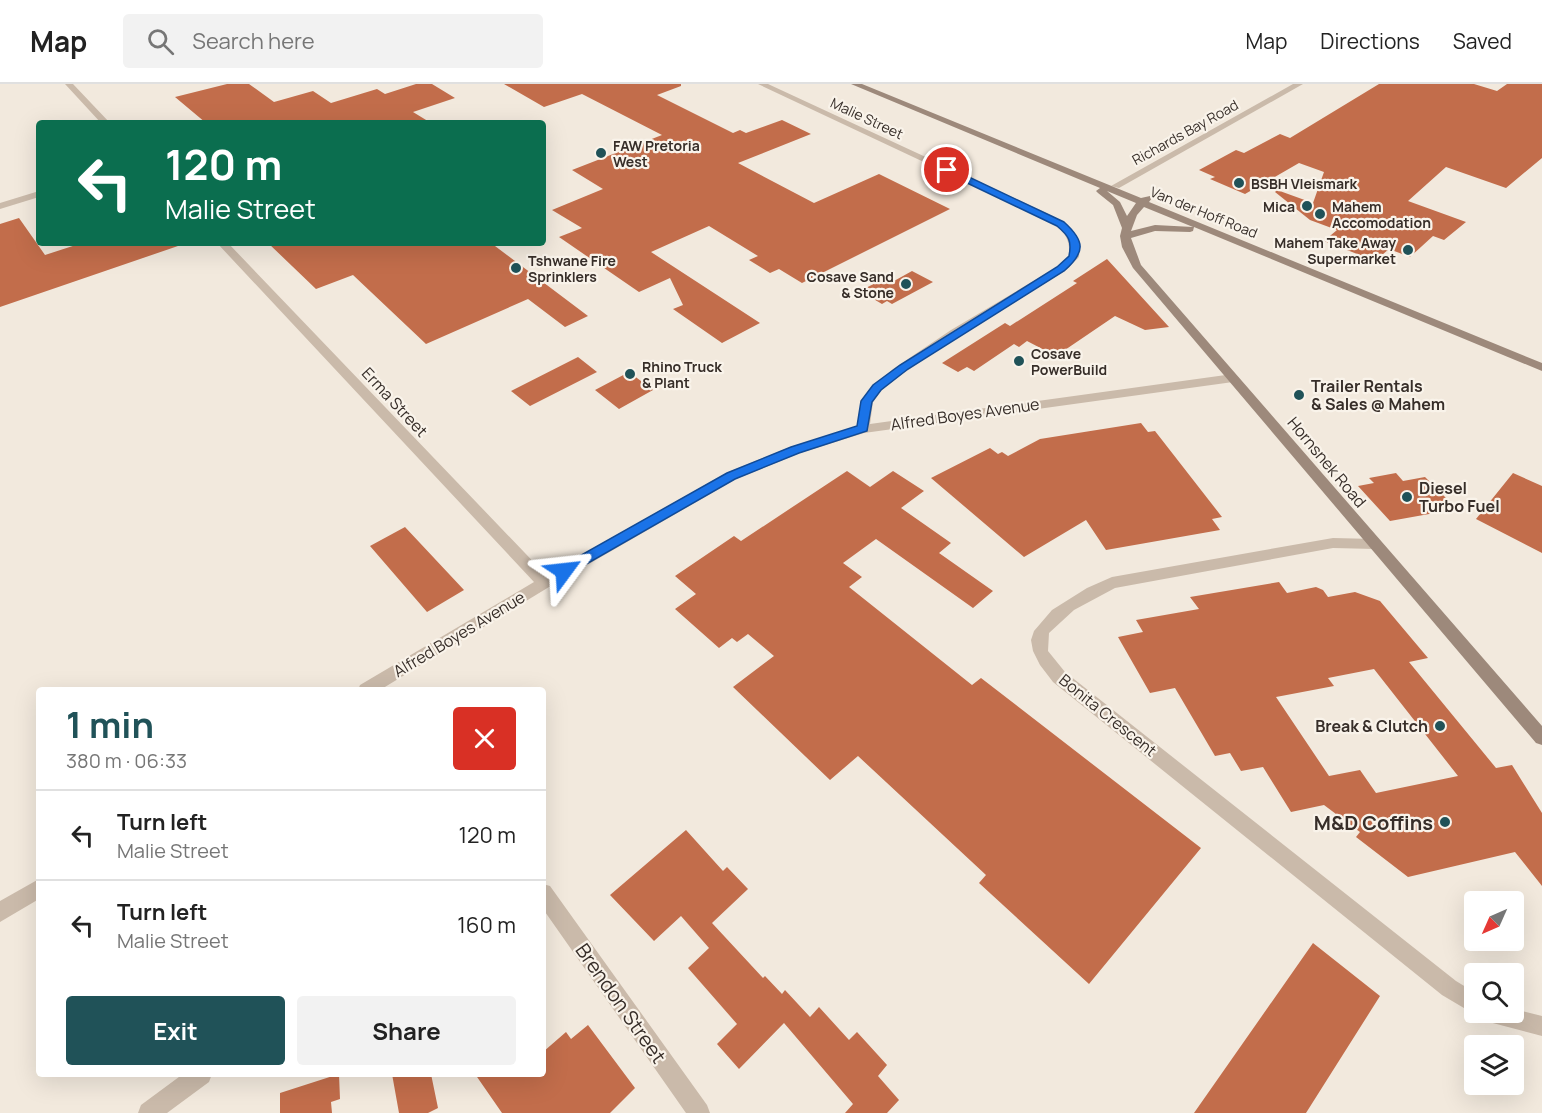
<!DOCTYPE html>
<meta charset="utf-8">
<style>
:root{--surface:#fff;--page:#f2f2f2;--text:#222;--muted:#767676;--line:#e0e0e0;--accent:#205258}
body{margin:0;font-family:Manrope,sans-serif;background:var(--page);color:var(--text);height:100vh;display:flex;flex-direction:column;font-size:22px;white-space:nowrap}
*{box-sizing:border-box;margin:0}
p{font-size:20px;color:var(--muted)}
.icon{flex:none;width:33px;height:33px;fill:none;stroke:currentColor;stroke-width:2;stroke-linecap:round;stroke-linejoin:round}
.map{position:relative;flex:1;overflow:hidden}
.drawer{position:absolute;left:36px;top:603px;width:510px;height:390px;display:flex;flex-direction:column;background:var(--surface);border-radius:6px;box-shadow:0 6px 24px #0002}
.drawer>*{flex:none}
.hud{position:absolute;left:36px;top:36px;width:510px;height:126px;border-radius:6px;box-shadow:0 6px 24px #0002;background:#0b6e4f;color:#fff;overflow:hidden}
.needle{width:39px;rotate:225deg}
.controls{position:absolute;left:1464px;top:807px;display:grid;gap:12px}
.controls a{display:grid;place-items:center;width:60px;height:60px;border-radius:6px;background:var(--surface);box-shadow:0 6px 24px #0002;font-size:30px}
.pin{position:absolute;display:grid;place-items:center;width:51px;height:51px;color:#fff;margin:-26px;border:3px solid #fff;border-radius:50%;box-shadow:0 2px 6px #0007}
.me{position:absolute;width:66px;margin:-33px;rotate:60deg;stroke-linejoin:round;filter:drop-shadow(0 0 4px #0008)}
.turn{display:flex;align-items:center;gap:21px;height:126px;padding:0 30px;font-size:27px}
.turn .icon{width:78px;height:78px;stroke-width:2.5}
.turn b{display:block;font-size:42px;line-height:51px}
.round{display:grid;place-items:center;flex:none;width:63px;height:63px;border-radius:6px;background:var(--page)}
.headline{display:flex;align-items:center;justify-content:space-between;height:102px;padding:0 30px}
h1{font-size:36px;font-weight:700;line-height:45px;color:var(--accent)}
.action{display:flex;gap:12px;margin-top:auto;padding:12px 30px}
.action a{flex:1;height:69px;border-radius:6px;background:var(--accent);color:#fff;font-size:24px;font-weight:700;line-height:69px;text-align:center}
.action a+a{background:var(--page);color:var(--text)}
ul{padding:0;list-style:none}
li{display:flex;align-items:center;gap:18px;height:90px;padding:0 30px;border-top:2px solid var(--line)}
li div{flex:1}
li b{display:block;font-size:22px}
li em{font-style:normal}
header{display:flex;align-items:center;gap:36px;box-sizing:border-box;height:84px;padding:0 30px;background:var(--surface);border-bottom:2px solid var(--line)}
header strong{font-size:28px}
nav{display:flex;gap:33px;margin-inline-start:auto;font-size:21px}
.search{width:420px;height:54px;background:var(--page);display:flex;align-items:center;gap:15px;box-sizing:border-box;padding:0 21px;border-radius:6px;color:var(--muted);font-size:22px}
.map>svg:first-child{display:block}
.building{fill:#c26d4b;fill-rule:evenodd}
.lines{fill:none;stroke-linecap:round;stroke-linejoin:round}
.minor{fill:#cabaaa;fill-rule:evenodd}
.secondary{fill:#9d897b;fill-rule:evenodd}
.route{fill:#1a73e8;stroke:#114b97;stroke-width:1.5}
.poi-dot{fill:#205258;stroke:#f9f3ea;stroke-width:2}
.labels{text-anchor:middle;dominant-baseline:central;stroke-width:4.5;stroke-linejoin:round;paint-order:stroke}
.far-street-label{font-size:14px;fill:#372e29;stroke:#f9f3ea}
.far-poi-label{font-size:14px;font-weight:bold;fill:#372e29;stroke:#f9f3ea;text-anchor:start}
.poi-label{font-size:16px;font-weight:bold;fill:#372e29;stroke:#f9f3ea;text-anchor:start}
.street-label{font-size:16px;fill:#372e29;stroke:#f9f3ea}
.near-poi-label{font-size:20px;font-weight:bold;fill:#372e29;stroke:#f9f3ea;text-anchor:end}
.near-street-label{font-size:20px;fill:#372e29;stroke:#f9f3ea}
</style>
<header>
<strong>Map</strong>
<div class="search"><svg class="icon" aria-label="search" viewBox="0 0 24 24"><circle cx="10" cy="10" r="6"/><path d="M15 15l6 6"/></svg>Search here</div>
<nav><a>Map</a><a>Directions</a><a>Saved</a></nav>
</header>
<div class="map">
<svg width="1542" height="1029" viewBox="0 0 1542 1029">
<rect width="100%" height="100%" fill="#f2e9dd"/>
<path class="building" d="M227 0H249L274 18 313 7 331 19 377 5 385 10 416 0H432L455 14 413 28 431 39H206L175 13Z
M504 0H681V2L657 11 733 49 740 46 746 49 782 36 811 50 738 79 814 119 879 90 950 125 802 199 779 185 770 189 749 176 758 172 709 142 651 168 760 239 722 259 673 225 683 221 670 194 639 208 559 153 582 144 552 126 603 105 572 86 662 51 582 10 544 23Z
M1379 0H1474L1497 7 1507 0H1542V74L1506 104 1446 83 1408 117 1466 138 1444 156 1433 152 1410 173 1389 165 1375 177 1324 157 1337 146 1310 136 1275 108 1277 106 1313 119 1324 88 1299 79 1245 110 1210 95 1215 93 1199 86 1236 66 1244 69 1280 50 1290 54Z
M19 134 45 171 82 159H177L178 162 0 223V140Z
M268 159H491L588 232 565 243 528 215 426 260 353 191 316 205Z
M1107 175 1169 243 1145 246 1115 232 1059 270 1053 267 1050 269 1027 257 1019 263 1014 260 974 287 967 283 958 288 942 279 1005 239 1010 242 1077 199 1073 197Z
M912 187 933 198 892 220 887 217 882 220 860 207 887 193 894 197Z
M578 273 597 288 530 322 511 307Z
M629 288 653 306 619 325 595 306Z
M1141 339 1148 348 1155 347 1222 433 1212 435 1220 446 1106 466 1086 436 1024 473 931 394 990 364 998 370 1002 368 1008 372 1040 355Z
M847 387 870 403 893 387 924 407 901 424 951 459 939 469 993 507 973 524 876 455 843 479 862 493 849 503 972 601 981 594 1201 764 1089 900 979 799 986 791 858 672 830 696 733 603 774 572 748 550 737 558 732 554 719 564 675 525 696 510 675 492 734 452 741 457Z
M1396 389 1403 397 1425 393 1457 425 1390 437 1358 402 1374 399 1369 394Z
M1513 389 1542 402V469L1476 435Z
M405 443 464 506 427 528 370 462Z
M1279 498 1287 509 1316 503 1323 506 1328 513 1355 508 1380 517 1428 574 1409 578 1496 684 1512 681 1542 729V802L1515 768 1408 793 1356 753 1360 748 1324 721 1291 728 1263 683 1241 687 1230 669 1215 672 1175 604 1150 609 1118 553 1143 548 1136 536 1199 525 1190 513ZM1374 585 1458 692 1376 709 1360 686 1329 692 1276 613 1334 602 1328 594Z
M686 746 723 787 727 783 748 805 712 839 763 894 765 892 782 910 785 906 810 933 819 923 849 956 857 948 887 981 878 992 899 1016 887 1029H845L853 1020 784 939 739 985 717 960 737 940 688 884 709 864 681 832 654 857 610 811Z
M1313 859 1380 912 1306 1029H1194Z
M588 941 635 1004 610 1029H502L475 990H543V968L566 948 571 955Z
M339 990 340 1015 331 1018 332 1029H280V1009Z
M392 990H431L438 1024 428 1029H399Z"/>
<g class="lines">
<path class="minor" d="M65 0H73L110 39H101Z
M758 0H768L1053 132C1071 142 1081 152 1079 173L1065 187 959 251 901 291 881 307 873 318 870 340 1233 290 1239 294 1233 298 864 349 800 369 736 395 549 503 380 606H358L360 601 534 498 217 159H228L546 491 726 389 790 363 857 343 861 317 873 302 893 285 951 246 1057 183 1069 172C1071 153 1062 145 1047 136Z
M1293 0H1303L1119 104 1111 102Z
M39 107V113L0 125V119Z
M1333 454 1375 455 1382 460 1375 465 1333 464 1115 504 1074 526 1049 549 1048 567 1065 588 1456 897 1474 908V928H1478L1474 930 1442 911 1053 598 1040 581 1033 567 1031 556 1034 547 1052 526 1087 504 1112 493Z
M39 795V815L0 838V817Z
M543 800 550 802 707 1021 710 1029H686L543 825Z
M1514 925 1542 932V952L1489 938 1482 935 1479 928H1514Z
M183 990H212L209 998 167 1029H138L141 1021Z"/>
<path class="secondary" d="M851 0H862L1141 114 1150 112 1152 114 1149 118 1542 279V287L1194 143 1193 147 1190 148 1155 147 1131 154 1141 181 1542 642V661L1536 659 1133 184 1122 163 1120 152 1122 144 1113 121 1098 109 1096 107 1100 104ZM1107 107 1136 119 1127 132 1120 118ZM1144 123 1193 143 1155 141 1131 147 1137 131Z"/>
</g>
<path class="route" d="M944 84H950L1064 138C1085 157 1086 168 1064 187L908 285 881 306 872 318 867 347 799 369 735 395 569 490H560L558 487 560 483 727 389 791 363 857 342 861 317 873 301 900 281 1057 183 1069 172C1072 157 1069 152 1057 142L944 88Z"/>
<g class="poi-dot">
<circle cx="601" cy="69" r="6"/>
<circle cx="1239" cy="99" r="6"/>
<circle cx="1307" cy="122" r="6"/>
<circle cx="1320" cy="130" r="6"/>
<circle cx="1408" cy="166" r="6"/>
<circle cx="516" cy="184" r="6"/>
<circle cx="906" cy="200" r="6"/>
<circle cx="1019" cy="277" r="6"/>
<circle cx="630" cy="290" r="6"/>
<circle cx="1299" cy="311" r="6"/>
<circle cx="1407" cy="413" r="6"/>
<circle cx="1440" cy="642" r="6"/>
<circle cx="1445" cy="738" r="6"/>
</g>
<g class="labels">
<g class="far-street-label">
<text transform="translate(867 34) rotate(25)">Malie Street</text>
<text transform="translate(1185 48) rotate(-29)">Richards Bay Road</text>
<text transform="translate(1204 128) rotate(22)">Van der Hoff Road</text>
</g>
<g class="far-poi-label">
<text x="613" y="61">FAW Pretoria<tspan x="613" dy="16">West</tspan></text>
<text x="1251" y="99">BSBH Vleismark</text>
<text x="1295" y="122" text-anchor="end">Mica</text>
<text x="1332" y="122">Mahem<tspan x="1332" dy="16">Accomodation</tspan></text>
<text x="1396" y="158" text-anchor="end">Mahem Take Away<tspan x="1396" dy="16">Supermarket</tspan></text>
<text x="528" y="176">Tshwane Fire<tspan x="528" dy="16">Sprinklers</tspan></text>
<text x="894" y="192" text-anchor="end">Cosave Sand<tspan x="894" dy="16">&amp; Stone</tspan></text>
<text x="1031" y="269">Cosave<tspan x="1031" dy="16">PowerBuild</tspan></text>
<text x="642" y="282">Rhino Truck<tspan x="642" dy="16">&amp; Plant</tspan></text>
</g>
<g class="poi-label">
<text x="1311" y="302">Trailer Rentals<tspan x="1311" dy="18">&amp; Sales @ Mahem</tspan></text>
<text x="1419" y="404">Diesel<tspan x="1419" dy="18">Turbo Fuel</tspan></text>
<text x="1428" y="642" text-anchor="end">Break &amp; Clutch</text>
</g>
<g class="street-label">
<text transform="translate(395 318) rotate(47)">Erma Street</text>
<text transform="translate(965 330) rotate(-8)">Alfred Boyes Avenue</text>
<text transform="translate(1327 378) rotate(50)">Hornsnek Road</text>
<text transform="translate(459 550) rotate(-31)">Alfred Boyes Avenue</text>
<text transform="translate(1108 631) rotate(39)">Bonita Crescent</text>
</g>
<g class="near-poi-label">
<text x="1433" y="738">M&amp;D Coffins</text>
</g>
<g class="near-street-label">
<text transform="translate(621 919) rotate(55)">Brendon Street</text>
</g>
</g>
</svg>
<div class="controls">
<a><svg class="needle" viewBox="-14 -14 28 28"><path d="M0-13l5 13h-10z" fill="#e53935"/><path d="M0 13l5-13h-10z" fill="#767676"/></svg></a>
<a><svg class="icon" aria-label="search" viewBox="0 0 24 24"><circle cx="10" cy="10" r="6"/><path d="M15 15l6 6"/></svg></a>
<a><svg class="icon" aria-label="layers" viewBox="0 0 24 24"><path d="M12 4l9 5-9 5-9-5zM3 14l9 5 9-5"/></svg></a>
</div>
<div class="pin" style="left:947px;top:86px;background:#d93025"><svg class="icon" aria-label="arrive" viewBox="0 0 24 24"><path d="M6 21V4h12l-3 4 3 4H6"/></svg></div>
<svg class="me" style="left:564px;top:487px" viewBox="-20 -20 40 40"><path d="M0-17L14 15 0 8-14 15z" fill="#1a73e8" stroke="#fff" stroke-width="4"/></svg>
<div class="hud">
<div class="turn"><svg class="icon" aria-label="left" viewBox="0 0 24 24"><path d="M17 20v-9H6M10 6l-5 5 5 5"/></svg><div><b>120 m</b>Malie Street</div></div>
</div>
<section class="drawer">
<div class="headline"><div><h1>1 min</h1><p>380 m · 06:33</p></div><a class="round" style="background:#d93025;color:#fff"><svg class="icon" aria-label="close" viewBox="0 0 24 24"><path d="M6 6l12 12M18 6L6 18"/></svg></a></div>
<ul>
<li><svg class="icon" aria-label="left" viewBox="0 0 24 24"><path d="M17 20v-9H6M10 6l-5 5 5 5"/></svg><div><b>Turn left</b><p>Malie Street</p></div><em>120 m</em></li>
<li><svg class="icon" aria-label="left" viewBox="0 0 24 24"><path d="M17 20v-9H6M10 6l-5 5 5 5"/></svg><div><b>Turn left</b><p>Malie Street</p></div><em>160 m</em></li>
</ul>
<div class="action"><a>Exit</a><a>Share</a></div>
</section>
</div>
